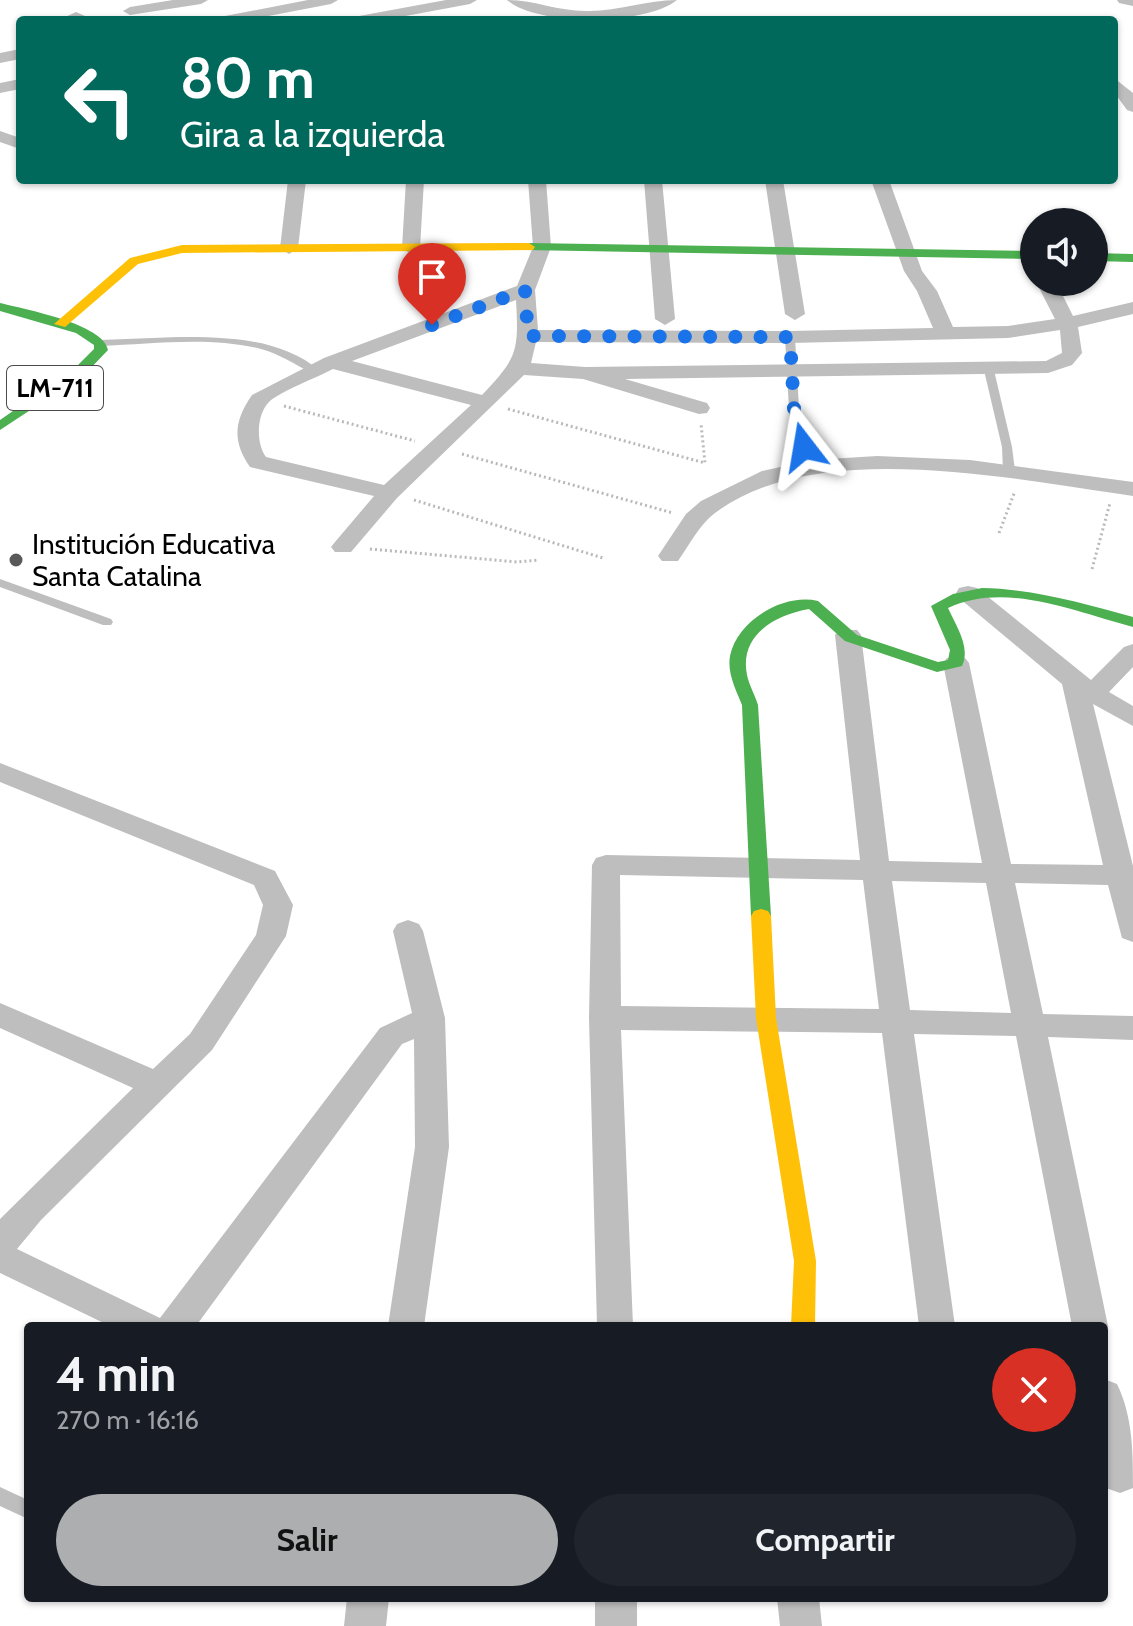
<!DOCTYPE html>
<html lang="es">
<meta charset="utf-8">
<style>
:root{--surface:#171b24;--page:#20242c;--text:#f1f3f6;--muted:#9ea1a6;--accent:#adaeaf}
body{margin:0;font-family:Cabin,sans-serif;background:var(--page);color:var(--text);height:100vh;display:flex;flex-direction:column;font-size:30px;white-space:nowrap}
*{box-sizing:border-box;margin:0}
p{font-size:26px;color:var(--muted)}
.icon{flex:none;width:44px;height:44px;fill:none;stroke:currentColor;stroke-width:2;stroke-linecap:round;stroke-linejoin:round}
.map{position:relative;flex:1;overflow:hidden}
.sheet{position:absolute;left:24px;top:1322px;width:1084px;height:280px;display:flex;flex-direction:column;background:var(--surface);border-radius:8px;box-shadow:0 2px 6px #0004}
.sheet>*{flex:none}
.banner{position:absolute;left:16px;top:16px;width:1102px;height:168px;border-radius:8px;box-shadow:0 2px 6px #0004;background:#00695c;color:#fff;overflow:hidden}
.buttons{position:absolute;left:1020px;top:208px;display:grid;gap:16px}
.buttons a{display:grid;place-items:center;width:88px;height:88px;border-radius:50%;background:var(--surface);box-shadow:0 2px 6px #0004;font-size:40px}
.pin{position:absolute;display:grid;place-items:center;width:68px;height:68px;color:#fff;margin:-82px -34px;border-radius:50% 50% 50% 0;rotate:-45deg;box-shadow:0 0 8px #0007}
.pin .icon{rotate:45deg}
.me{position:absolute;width:88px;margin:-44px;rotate:346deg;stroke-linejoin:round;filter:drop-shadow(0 0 6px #0008)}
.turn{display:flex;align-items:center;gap:28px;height:168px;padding:0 32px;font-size:36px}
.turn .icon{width:104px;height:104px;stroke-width:2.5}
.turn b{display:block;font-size:56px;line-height:68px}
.round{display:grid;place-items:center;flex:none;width:84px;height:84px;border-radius:42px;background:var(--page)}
.overview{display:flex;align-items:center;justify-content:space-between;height:136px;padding:0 32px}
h1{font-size:48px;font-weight:800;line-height:60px}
.action{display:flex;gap:16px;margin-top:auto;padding:16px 32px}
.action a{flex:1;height:92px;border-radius:48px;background:var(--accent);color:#111;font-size:32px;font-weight:800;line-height:92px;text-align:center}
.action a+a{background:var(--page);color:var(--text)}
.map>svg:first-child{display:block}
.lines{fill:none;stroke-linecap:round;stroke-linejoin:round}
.path{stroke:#b9b9b9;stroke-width:3;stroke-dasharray:2 3;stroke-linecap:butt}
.lane{fill:#bebebe;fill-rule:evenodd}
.street{fill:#bebebe;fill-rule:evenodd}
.fast{fill:#4caf50;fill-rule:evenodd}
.slow{fill:#ffc107;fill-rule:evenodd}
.route{stroke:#1a73e8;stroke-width:14;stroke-dasharray:0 25.2}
.poi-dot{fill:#595959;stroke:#fff;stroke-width:3}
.labels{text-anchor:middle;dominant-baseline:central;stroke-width:6;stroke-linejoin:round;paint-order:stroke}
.shield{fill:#fff;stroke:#4c4c4c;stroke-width:2}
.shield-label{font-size:26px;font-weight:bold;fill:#000}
.poi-label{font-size:28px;fill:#000;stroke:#fff;text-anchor:start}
</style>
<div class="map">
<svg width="1133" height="1626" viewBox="0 0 1133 1626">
<rect width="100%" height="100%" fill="#fff"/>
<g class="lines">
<path class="path" d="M284 406 415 441
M508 409 705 463 701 424
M462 454 673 513
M414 500 603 558
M999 533 1015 491
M370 549 517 562 539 560
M1092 569 1110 503"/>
<path class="lane" d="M790 334 795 337 800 427 819 467 813 470 807 467 790 427 785 337Z
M178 337C227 337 281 338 320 371L319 373H311C295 364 279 354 261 349 210 336 152 344 100 346L95 343 100 340Z
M988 363 993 366 1012 447 1015 471 1009 474 1003 471 1002 447 983 366Z
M0 579 111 619 113 622 111 625H103L0 587Z
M0 1487 28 1500V1519L0 1506Z"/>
<path class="street" d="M173 0H208L201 4 130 15 123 11 130 7Z
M308 0H338L331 4 248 20H218L225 16Z
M446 0H477L470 4 384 20H352L359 16Z
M507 0C535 0 560 12 589 11 619 11 647 0 677 0 647 25 537 27 507 0Z
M1117 0H1133V6L1119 3Z
M76 12 94 20H59Z
M20 49V59L0 63V53Z
M1114 78 1133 93V112L1127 110 1114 92Z
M20 79V89L0 93V83Z
M0 131 20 138V149L0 142Z
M288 180H306L298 248 289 254 280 248Z
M406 180H424L420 248 411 254 402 248Z
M528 180H546L551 247 535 290 538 330 790 331 933 328 917 291 904 271 871 180H889L922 271 937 291 953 327 1008 326 1055 319 1036 282H1056L1073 316 1133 302V314L1078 327 1082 353 1072 365 1048 373 625 379 707 403 710 408 707 413 699 414 583 379 524 375 397 498 351 552H335L331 547 335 542 374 496 250 467C232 441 234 421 252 395L324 358 517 286 533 247ZM516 300C519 352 517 358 482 395L352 361ZM1060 330 1062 353 1046 361 585 367 531 363 536 342 790 343 1008 338ZM333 369 471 405 384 485 266 457C256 444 256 415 269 402 279 392 318 377 333 369Z
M644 180H662L675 319 665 325 655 319Z
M765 180H783L805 314 795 320 785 314Z
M877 456 970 460 1133 482V496C1016 480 816 436 715 513 699 525 690 544 678 561H662L658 556 686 514 701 501 762 471 813 460Z
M968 586 977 588 1091 680 1124 647 1133 644V667L1109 692 1133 706V726L1093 704 1133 866V942L1122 938 1108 885 1015 883 1043 1014 1133 1016V1040L1048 1037 1108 1326 1104 1335V1326H1072L1016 1036 914 1034 955 1326H919L882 1033 621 1030 633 1326H597L589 1018 592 865 596 858 606 855 860 860 835 635 839 630H857L861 635 889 861 982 863 943 663 947 658H965L969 663 1011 864 1103 865 1062 684 959 598 956 593 959 588ZM620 875 863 880 879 1009 621 1006ZM892 881 986 883 1011 1013 910 1010Z
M0 763 275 871 293 905 286 936 212 1050 41 1220 17 1249 160 1318 380 1028 412 1013 393 931 397 924 408 920 419 924 423 931 445 1018 449 1147 424 1326H388L415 1147 414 1039 402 1044 196 1326H110L0 1273V1219L133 1088 0 1028V1003L153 1069 190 1034 256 935 263 905 254 885 0 782Z
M1104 1379 1117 1384C1133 1417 1133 1453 1133 1488L1120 1493 1106 1488 1104 1483Z
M347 1598H389L386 1626H344Z
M595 1598H637V1626H595Z
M777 1598H819L822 1626H780Z"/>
<path class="fast" d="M529 243 1034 251V259L525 250 523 247Z
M1094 253 1133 254V262L1094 261Z
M0 303C24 309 104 324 108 350L85 374 0 430V420L75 368 94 349V345L76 333 0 311Z
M982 588C1034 589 1083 603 1133 617V627C1075 612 1006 581 948 608 956 626 971 647 962 666L937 672 845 641 809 609C775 615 739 635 747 675 749 685 755 695 758 705L771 916 768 921H754L751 916 742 705C736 690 727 673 730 656 737 621 783 593 818 601L857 635 938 662 948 660 950 650 931 606 953 594Z"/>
<path class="slow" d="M529 243 535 247 533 250 182 253 138 264 65 327 54 324 130 258 182 245Z
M761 909 768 911 771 916 776 1018 816 1261 815 1326H791L794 1261 756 1018 751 916 754 911Z"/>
</g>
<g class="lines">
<path class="route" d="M432 325 525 290 528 336 790 337 795 427 804 447"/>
</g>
<circle class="poi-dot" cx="16" cy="560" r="8"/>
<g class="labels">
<rect class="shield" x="7" y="366" width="96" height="44" rx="6"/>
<g class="shield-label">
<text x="55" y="388">LM-711</text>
</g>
<g class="poi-label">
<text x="32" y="544">Institución Educativa<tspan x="32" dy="32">Santa Catalina</tspan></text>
</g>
</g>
</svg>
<div class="buttons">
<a><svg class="icon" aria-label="sound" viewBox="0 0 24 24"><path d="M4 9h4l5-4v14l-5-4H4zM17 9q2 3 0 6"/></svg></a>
</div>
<div class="pin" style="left:432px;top:325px;background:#d93025"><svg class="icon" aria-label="arrive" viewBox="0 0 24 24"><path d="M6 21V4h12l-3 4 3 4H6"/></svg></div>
<svg class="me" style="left:804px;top:447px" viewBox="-20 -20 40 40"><path d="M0-17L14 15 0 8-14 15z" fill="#1a73e8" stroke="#fff" stroke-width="4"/></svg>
<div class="banner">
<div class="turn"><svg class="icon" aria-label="left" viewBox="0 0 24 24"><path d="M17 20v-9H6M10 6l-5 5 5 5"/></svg><div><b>80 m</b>Gira a la izquierda</div></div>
</div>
<section class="sheet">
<div class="overview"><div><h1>4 min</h1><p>270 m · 16:16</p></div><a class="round" style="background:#d93025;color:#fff"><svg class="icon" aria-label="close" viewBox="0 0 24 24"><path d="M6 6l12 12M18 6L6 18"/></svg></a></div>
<div class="action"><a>Salir</a><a>Compartir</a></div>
</section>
</div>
